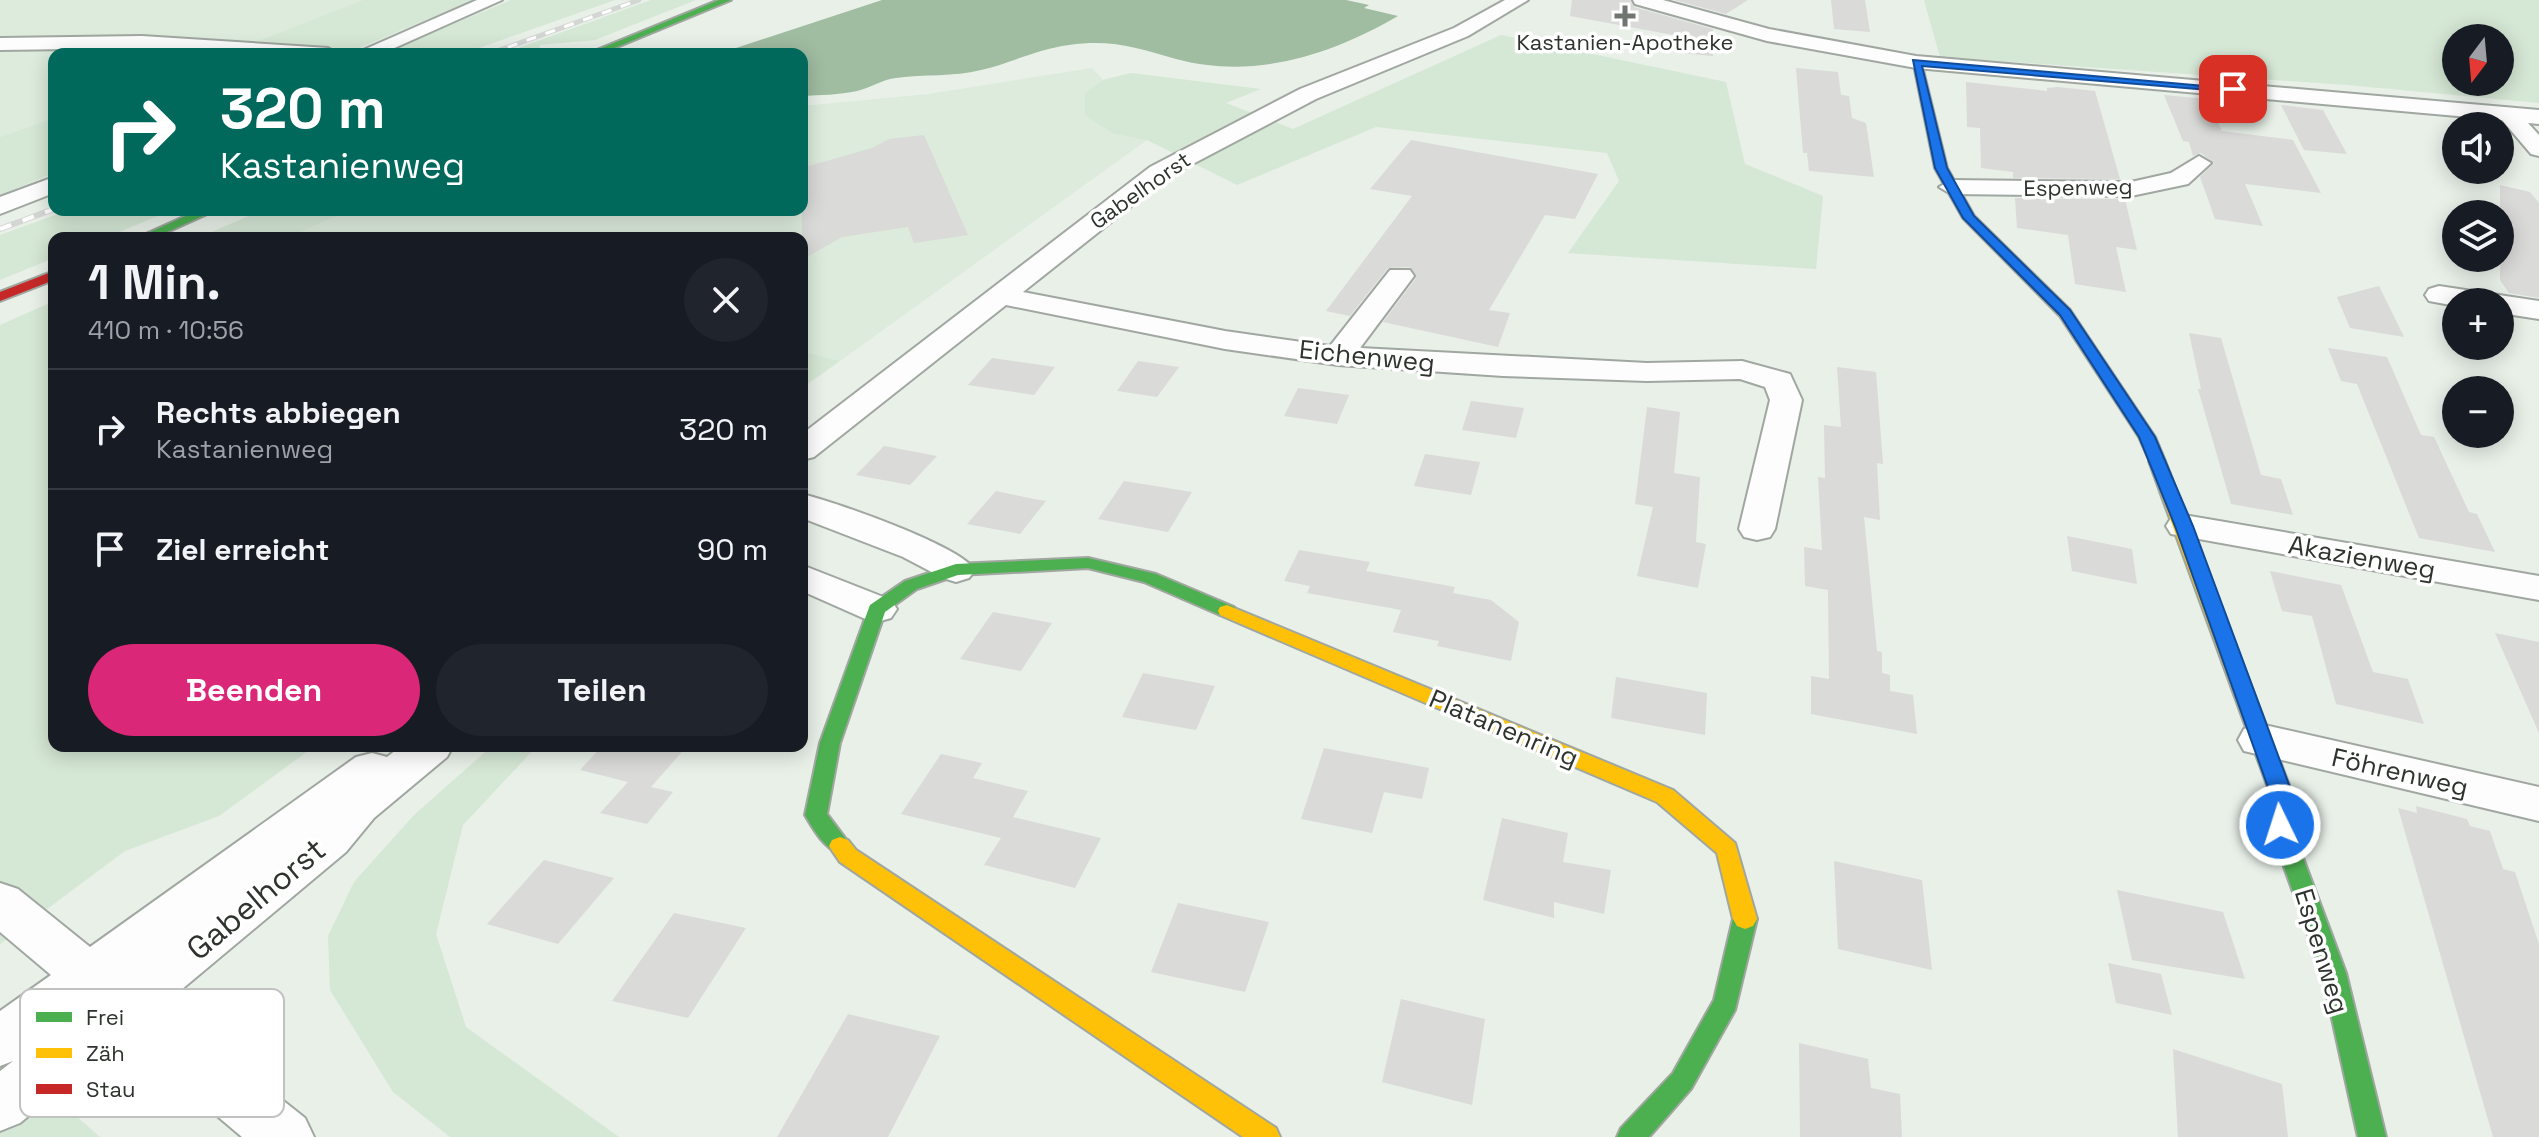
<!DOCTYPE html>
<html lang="de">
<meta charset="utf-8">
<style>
:root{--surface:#171b24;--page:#20242c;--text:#f1f3f6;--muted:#9ea1a6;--line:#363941;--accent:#db2777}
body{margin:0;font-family:"Space Grotesk",sans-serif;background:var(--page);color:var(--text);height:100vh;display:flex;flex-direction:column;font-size:30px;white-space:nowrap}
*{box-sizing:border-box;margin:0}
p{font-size:26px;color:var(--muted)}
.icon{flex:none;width:44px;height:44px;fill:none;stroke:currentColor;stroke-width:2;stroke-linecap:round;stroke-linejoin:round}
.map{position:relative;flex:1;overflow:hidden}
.panel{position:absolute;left:48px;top:232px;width:760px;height:520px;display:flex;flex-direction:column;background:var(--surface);border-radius:16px;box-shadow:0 4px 20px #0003}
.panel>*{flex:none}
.top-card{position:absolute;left:48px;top:48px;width:760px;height:168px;border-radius:16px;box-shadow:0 4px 20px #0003;background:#00695c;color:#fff;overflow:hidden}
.needle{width:52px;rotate:196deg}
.controls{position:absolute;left:2442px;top:24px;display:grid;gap:16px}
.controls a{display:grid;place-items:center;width:72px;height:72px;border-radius:50%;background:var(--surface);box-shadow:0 4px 20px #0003;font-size:40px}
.pin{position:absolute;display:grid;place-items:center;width:68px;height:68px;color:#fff;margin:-34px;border-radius:16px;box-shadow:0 4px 12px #0006}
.me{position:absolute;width:88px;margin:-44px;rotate:356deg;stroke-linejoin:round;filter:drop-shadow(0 0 6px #0008)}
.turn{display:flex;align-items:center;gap:28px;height:168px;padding:0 40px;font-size:36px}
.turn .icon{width:104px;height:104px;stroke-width:2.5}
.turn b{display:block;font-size:56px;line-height:68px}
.round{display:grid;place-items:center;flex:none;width:84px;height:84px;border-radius:42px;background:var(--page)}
.summary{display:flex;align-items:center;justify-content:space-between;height:136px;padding:0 40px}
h1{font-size:48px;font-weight:600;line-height:60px}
.button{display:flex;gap:16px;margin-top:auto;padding:16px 40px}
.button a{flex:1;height:92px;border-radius:48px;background:var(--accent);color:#fff;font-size:32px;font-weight:600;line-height:92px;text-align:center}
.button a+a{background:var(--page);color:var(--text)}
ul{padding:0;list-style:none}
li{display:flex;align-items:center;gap:24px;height:120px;padding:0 40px;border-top:2px solid var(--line)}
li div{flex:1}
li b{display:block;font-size:30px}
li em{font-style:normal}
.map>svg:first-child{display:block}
.built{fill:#dcebdc}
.green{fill:#d5e7d5;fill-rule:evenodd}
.water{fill:#a0bca1}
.building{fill:#dadad8}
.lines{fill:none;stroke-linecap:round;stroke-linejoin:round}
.street-casing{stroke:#a0a6a0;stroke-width:4}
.fast-casing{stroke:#a0a6a0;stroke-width:4}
.slow-casing{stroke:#a0a6a0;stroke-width:4}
.jam-casing{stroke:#a0a6a0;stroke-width:4}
.street{fill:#fcfdfc;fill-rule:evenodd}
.fast{fill:#4caf50;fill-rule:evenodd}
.slow{fill:#ffc107;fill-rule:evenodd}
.jam{fill:#c62828;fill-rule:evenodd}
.rail-far1-casing{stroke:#d4d6d4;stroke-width:5}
.rail-casing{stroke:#d4d6d4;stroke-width:6}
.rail-far1{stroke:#fff;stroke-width:3;stroke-dasharray:10;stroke-linecap:butt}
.rail{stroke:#fff;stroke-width:4;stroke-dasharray:12;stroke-linecap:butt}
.route{fill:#1a73e8;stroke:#114b97;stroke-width:2}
.poi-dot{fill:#6f756f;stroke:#fff;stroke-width:3}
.labels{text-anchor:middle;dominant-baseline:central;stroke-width:7;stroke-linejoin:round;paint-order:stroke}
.far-poi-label{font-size:22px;fill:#2e332e;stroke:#fff}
.far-street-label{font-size:22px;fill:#2e332e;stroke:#fff}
.street-label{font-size:26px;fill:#2e332e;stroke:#fff}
.near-street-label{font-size:32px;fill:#2e332e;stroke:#fff}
.key{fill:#fff;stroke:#c0c2c0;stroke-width:2}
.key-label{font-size:22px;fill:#2e332e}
</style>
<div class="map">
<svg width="2539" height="1137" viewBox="0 0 2539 1137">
<rect width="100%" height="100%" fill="#e8f0e8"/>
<path class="built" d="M0 0H363L257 42 256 47 236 54H54V118L0 137Z
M1092 68 1103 80 1085 93 1114 134 1147 140 840 361 802 351V238H287L351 210H802V106L929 94Z"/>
<path class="green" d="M363 0H474L359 48 256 47V42Z
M511 0H615L462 54H381Z
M651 0H696L595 40 540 45 539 54H502Z
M1924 0H2539V103L2348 85 1940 57ZM2456 38H2500V82H2456Z
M1501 35 1726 82 1745 164 1823 196 1816 269 1568 253 1619 181 1607 153 1376 127 1237 185 1147 140 1114 134 1085 115V93L1103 80 1131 73 1261 89 1226 103 1293 129Z
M54 118V173L0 195V137Z
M69 210H173L104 238H54V258L0 280V235Z
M262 210H351L287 238H198Z
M54 301V746H315L219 816 125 851 0 944V325Z
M802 351 840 361 802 388Z
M492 746H537L463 825 436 934 466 1027 619 1137H450L393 1092 330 990 328 936 354 882 414 815Z
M0 1049 100 1137H0Z"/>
<path class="water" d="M882 0H1346L1369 5 1364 8 1398 16C1331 55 1254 80 1176 59 1136 48 1113 39 1069 45 1038 49 1011 63 981 70 953 77 924 74 896 78 883 79 871 88 857 91 839 95 820 95 802 96V54H718Z"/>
<path class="building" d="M1572 0H1630L1634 7 1713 29V56L1678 53 1679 36 1570 16Z
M1674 0H1748L1726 14Z
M1831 0H1865L1870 32 1834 29Z
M1796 68 1838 72 1841 95 1849 96 1852 118 1866 123 1874 177 1809 171 1807 153H1803Z
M1966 82 2047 91V88L2058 87 2095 91 2120 179 2013 178V172L1981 168 1980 128 1967 127Z
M2164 95 2207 99 2222 131 2293 140 2321 193 2245 184 2263 226 2215 219 2200 177 2214 163 2201 153 2193 156 2189 142 2183 141Z
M2281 105 2323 110 2347 154 2304 150Z
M924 135 968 235 914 243 908 227 842 237 802 260V168L872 148 889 139Z
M1411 140 1598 174 1575 219 1545 215 1489 310 1510 313 1498 347 1383 322 1416 278 1410 267 1388 268 1350 316 1326 311 1412 196 1370 189Z
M2500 185 2530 192 2539 203V298L2509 293 2500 280Z
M2015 198 2125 199 2137 250 2116 247 2126 292 2075 284 2068 235 2017 228Z
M2379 286 2404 337 2350 328 2337 297Z
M2189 333 2221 338 2261 475 2281 479 2293 515 2231 504 2198 389H2201Z
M2328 348 2387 357 2421 435 2434 437 2469 512 2477 514 2495 552 2419 538 2357 384 2341 381Z
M992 358 1055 367 1034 395 968 385Z
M1138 361 1179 367 1157 397 1117 391Z
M1837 367 1876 372 1883 464 1877 463 1880 520 1864 517 1877 651 1882 652V673L1890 675V691L1913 695 1917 734 1811 714V676L1829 679 1828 590 1805 586 1804 547 1822 550 1818 477 1825 478 1824 425 1841 427Z
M1298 388 1349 395 1337 424 1284 416Z
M1471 401 1524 408 1516 438 1462 430Z
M1647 407 1680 412 1674 473 1700 477 1696 542 1706 544 1698 588 1637 576 1653 507 1635 504Z
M884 446 937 456 910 485 856 475Z
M1425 454 1480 462 1471 495 1414 486Z
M1124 481 1192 492 1168 532 1098 519Z
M996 491 1034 499 1046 501 1020 534 967 524Z
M2067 536 2132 549 2137 584 2072 571Z
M1299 550 1370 562 1366 571 1455 587 1453 593 1491 600 1519 622 1511 661 1437 646 1439 641 1393 632 1401 610 1307 593 1310 586 1284 581Z
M2270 571 2341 585 2373 672 2408 679 2424 724 2336 704 2312 616 2282 611Z
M993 612 1052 623 1021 671 960 659Z
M2495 633 2539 642V733Z
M1143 673 1215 686 1196 730 1122 717Z
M1616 677 1707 693 1705 735 1611 718Z
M602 746H687L651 787 673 792 647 824 600 813 628 782 580 770Z
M1324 748 1429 768 1422 799 1384 792 1372 833 1301 819Z
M941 754 982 763 973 778 1028 791 1013 817 1101 838 1075 888 984 865 1001 838 901 814Z
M2416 806 2467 819 2470 826 2490 831 2503 869 2515 872 2539 944V1137H2493L2398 808 2417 813Z
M1502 818 1568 833 1563 862 1611 870 1604 914 1554 902V918L1483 900Z
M544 860 614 878 558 944 487 924Z
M1834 861 1922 880 1932 970 1838 949Z
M2117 890 2223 912 2245 979 2132 960Z
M1178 903 1269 922 1245 992 1151 972Z
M674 913 746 928 688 1018 612 1001Z
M2108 963 2161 974 2172 1015 2116 1003Z
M1401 999 1485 1019 1472 1105 1382 1082Z
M848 1014 940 1036 888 1137H777Z
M1799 1043 1868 1059 1871 1088 1900 1094 1902 1137H1800Z
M2173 1049 2282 1084 2288 1137H2178Z"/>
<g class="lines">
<defs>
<path id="street" d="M477 0H502L381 54H354Z
M1505 0H1528L1468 36 1316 99 1168 177 1023 292 1225 331 1330 346 1390 270H1410L1414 276 1360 348 1647 363 1742 361 1790 374 1802 400 1775 529 1770 537 1757 540 1744 537 1739 529 1770 400 1765 387 1740 379 1647 381 1503 376 1338 365 1225 349 1006 305 814 457 802 460V434L1150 167 1300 89 1454 28Z
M1633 0H1663L1769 29 1916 56 2539 110V124L2528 123 2539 135V156L2531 154 2502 120 1916 68 1767 41 1635 4Z
M142 36 328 48 338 54H235L142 48 0 50V38Z
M2199 156 2211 163 2188 184 2131 196 1951 194 1939 187 1951 180 2131 182 2171 173Z
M54 177V193L0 214V197Z
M2439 286 2539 301V319L2500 313V302H2456V306L2429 301 2425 295 2429 289Z
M802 494C835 502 959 545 975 570L969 578 956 582 943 578 903 557 802 518Z
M2184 515 2539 576V600L2171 534 2166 526 2171 518Z
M802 565 891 600 897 609 891 618 877 622 863 618 802 591Z
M2260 724 2539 787V821L2244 751 2238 740 2244 729Z
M401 746H453L447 757 374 818 346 852 163 1005 305 1118 314 1137H242L124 1037 20 1123 0 1131V1071L13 1061 0 1066V1011L51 975 0 932V883L18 889 90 947 356 757 372 753 387 757Z"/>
<path id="fast" d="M719 0H731L600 54H587Z
M199 210H216L154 238H137Z
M1088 558 1156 574 1234 607 1236 611 1234 615H1220L1144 582 1088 568 958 575 917 589 885 612 840 743 827 814 851 846 848 852C829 858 814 830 805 815L820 743 870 605 905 581 956 564Z
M2289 841 2297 844 2300 850 2346 973 2386 1137H2358L2322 973 2278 850 2281 844Z
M1745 909 1753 912 1757 919 1735 1010 1691 1089 1649 1137H1617L1621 1128 1673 1073 1714 1000 1733 919 1737 912Z"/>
<path id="slow" d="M2157 456 2165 461 2292 793 2291 825 2300 850 2297 856 2289 859 2281 856 2269 825 2270 793 2149 461Z
M1227 605 1673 790 1735 843 1757 919 1753 926 1745 929 1737 926 1733 919 1717 853 1657 802 1220 615 1218 611 1220 607Z
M840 837 848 840 856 850 1276 1128 1280 1137H1243L840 862 829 846 832 840Z"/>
<path id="jam" d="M1913 60 1921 62 1947 168 1974 216 2070 310 2155 437 2165 461 2163 464H2151L2139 437 2060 316 1963 218 1935 168Z
M54 271V280L0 301V292Z"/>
</defs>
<use href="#street" class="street-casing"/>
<use href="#fast" class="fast-casing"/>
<use href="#slow" class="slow-casing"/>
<use href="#jam" class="jam-casing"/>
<use href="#street" class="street"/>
<use href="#fast" class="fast"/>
<use href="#slow" class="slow"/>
<use href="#jam" class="jam"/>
<defs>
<path id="rail-far1" d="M489 54 639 0"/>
<path id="rail" d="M0 229 54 209"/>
</defs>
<use href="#rail-far1" class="rail-far1-casing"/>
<use href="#rail" class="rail-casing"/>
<use href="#rail-far1" class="rail-far1"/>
<use href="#rail" class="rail"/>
</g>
<path class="route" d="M1913 60 2238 89 2233 92 1922 66 1947 168 1974 216 2070 310 2155 437 2193 526 2292 793 2288 831H2272L2269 825 2270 793 2175 526 2139 437 2060 315 1963 218 1935 168Z"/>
<path class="poi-dot" d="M1621 4h8v8h8v8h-8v8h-8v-8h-8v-8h8z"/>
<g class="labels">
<g class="far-poi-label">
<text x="1625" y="42">Kastanien-Apotheke</text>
</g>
<g class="far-street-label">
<text transform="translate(2078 187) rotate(-1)">Espenweg</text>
<text transform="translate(1140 190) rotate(-35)">Gabelhorst</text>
</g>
<g class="street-label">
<text transform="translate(1367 356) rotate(6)">Eichenweg</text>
<text transform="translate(2362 557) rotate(10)">Akazienweg</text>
<text transform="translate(1504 728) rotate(23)">Platanenring</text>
<text transform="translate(2400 772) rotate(13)">Föhrenweg</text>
<text transform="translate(2322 951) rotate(73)">Espenweg</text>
</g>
<g class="near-street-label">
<text transform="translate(256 899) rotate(-40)">Gabelhorst</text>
</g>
</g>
<rect x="20" y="989" width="264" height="128" rx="12" class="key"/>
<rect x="36" y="1012" width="36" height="10" fill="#4caf50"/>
<rect x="36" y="1048" width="36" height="10" fill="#ffc107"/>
<rect x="36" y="1084" width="36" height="10" fill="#c62828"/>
<g class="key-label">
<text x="86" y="1025">Frei</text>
<text x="86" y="1061">Zäh</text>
<text x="86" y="1097">Stau</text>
</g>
</svg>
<div class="controls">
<a><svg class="needle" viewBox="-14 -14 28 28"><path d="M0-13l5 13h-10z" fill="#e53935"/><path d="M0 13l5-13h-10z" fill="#9ea1a6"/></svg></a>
<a><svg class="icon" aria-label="sound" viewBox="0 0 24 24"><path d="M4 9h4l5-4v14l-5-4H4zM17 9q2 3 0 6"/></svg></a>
<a><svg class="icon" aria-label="layers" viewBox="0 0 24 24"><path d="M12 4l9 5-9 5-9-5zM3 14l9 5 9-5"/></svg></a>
<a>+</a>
<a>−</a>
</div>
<div class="pin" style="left:2233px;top:89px;background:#d93025"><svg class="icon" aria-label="arrive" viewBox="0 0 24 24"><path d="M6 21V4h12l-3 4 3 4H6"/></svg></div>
<svg class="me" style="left:2280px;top:825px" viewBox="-20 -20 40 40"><circle r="17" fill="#1a73e8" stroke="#fff" stroke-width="3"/><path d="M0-11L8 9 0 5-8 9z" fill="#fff"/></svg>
<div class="top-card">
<div class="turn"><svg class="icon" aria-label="right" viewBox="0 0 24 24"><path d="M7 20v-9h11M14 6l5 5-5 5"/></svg><div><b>320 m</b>Kastanienweg</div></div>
</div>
<section class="panel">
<div class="summary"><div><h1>1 Min.</h1><p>410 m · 10:56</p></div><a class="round"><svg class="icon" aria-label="close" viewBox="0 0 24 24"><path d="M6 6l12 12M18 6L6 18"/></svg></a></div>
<ul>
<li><svg class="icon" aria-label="right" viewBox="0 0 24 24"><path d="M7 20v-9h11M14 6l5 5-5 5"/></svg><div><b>Rechts abbiegen</b><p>Kastanienweg</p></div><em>320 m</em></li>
<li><svg class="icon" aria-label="arrive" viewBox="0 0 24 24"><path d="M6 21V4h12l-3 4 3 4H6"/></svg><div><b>Ziel erreicht</b></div><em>90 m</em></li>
</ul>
<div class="button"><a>Beenden</a><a>Teilen</a></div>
</section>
</div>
